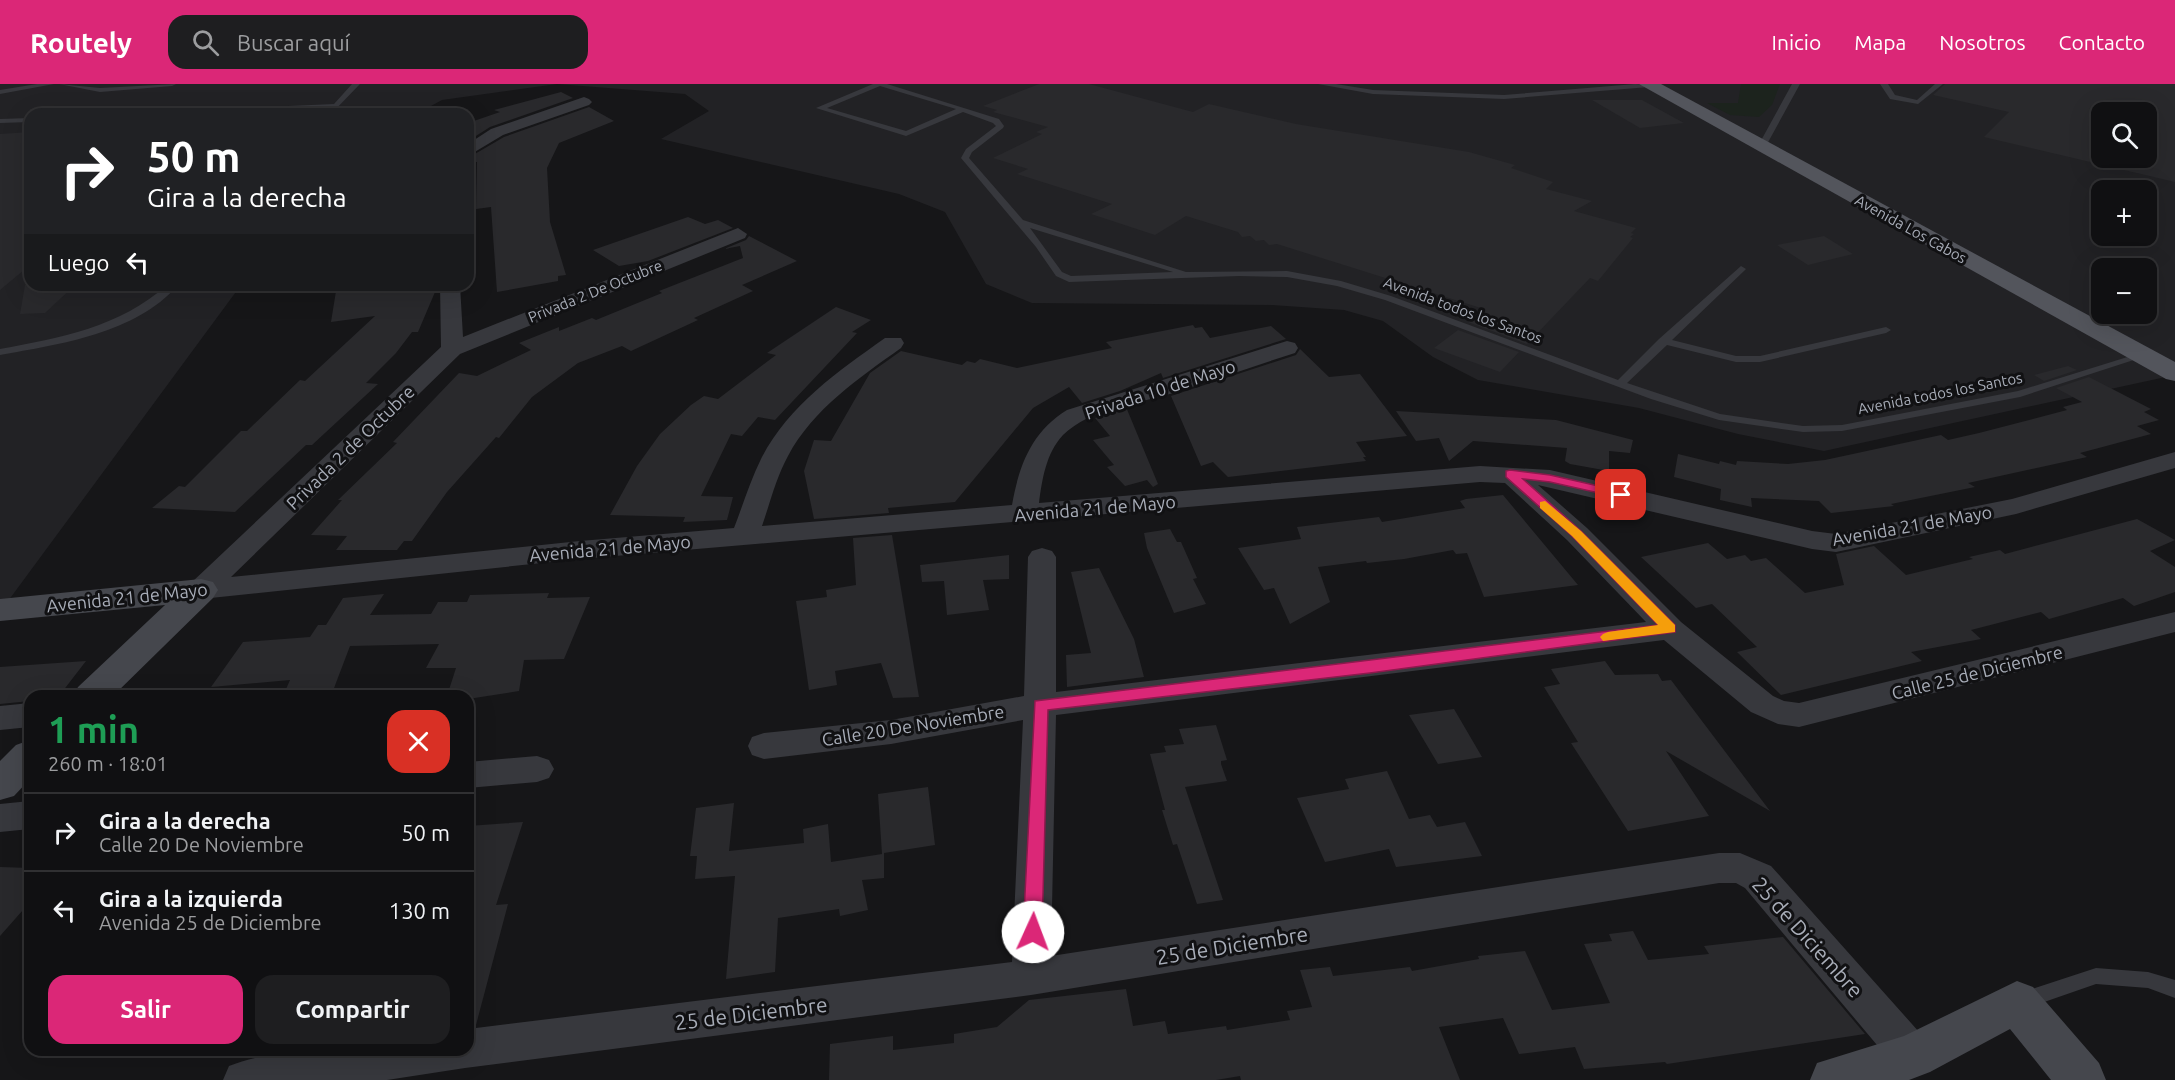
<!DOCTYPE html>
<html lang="es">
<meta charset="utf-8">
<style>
:root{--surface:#101012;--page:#1e1e20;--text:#f1f3f6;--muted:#9c9d9f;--line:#303032;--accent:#db2777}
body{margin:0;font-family:Ubuntu,sans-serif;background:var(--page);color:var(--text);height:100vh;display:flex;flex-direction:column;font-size:22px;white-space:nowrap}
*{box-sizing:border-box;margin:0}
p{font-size:20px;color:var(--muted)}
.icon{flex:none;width:33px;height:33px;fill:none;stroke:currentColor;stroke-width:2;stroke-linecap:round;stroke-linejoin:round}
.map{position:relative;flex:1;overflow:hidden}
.side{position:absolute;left:24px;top:606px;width:450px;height:366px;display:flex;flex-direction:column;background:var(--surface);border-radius:18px;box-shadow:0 6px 24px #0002,0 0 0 2px var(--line)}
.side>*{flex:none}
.banner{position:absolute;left:24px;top:24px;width:450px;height:183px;border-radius:18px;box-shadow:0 6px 24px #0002,0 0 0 2px var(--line);background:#202124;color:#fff;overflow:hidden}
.fabs{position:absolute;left:2091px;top:18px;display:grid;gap:12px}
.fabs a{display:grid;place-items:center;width:66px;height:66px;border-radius:12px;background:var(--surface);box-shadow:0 6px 24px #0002,0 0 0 2px var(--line);font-size:30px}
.pin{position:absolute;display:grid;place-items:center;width:51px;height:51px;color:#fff;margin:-26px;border-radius:12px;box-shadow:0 3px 9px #0006}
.me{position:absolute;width:66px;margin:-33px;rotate:2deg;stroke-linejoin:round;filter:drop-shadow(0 0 4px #0008)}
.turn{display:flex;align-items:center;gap:21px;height:126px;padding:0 24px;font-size:27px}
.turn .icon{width:78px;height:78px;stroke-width:2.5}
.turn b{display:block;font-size:42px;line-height:51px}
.then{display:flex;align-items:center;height:57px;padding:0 24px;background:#0003;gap:12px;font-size:22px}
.round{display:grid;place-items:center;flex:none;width:63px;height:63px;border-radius:18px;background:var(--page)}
.overview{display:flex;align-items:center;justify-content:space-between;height:102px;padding:0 24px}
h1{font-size:36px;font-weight:600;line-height:45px;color:#1e9e55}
.primary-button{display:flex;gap:12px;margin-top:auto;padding:12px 24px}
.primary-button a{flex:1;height:69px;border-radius:18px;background:var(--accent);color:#fff;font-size:24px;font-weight:600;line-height:69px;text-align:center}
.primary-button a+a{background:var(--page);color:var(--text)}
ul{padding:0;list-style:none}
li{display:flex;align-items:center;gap:18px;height:78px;padding:0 24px;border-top:2px solid var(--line)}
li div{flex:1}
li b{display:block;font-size:22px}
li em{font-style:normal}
header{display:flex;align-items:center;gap:36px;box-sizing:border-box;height:84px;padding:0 30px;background:var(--accent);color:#fff}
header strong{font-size:28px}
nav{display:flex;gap:33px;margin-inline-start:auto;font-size:21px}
.search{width:420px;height:54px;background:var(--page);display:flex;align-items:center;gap:15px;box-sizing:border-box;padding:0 21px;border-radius:18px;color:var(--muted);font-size:22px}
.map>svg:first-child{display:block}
.built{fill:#222225;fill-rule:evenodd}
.green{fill:#1c231d}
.building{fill:#29292c;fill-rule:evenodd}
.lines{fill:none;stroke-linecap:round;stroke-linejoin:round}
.lane{fill:#37383d;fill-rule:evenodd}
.street{fill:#37383d;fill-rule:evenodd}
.secondary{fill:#45474d;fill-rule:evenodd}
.primary{fill:#53555c;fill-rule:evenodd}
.route{fill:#db2777;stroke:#8e194d;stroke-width:1.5}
.slow{fill:#f59e0b}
.labels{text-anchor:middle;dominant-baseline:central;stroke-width:6;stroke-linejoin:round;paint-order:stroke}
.far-street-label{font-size:15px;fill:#a8adb8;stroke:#111113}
.street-label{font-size:18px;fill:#a8adb8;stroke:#111113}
.near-street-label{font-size:21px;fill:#a8adb8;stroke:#111113}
</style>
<header>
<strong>Routely</strong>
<div class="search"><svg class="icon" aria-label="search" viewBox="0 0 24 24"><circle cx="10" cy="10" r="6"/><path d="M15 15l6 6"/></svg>Buscar aquí</div>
<nav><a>Inicio</a><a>Mapa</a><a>Nosotros</a><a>Contacto</a></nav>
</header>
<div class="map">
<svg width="2175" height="996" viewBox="0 0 2175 996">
<rect width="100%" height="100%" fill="#161618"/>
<path class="built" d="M0 0H2175V291L1824 367 1738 350 1639 324 1478 296 1433 273 1383 237 1344 226 1272 221 1032 219 986 200 945 128 899 110 661 55 709 27 685 10 557 0 442 16 416 30H30V201H241L0 528ZM2102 28H2146V74H2102ZM2102 106H2146V152H2102ZM2102 184H2146V230H2102Z"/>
<path class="green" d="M1741 0H1780L1772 21 1759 33 1730 31 1707 19H1738Z"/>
<path class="building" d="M1039 0H1089L1193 28 1209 20 1296 40 1469 68 1515 81 1511 84 1553 98 1546 105 1592 117 1574 127 1636 144 1631 149 1634 150 1630 153 1633 154 1598 197 1590 194 1527 260 1468 238 1484 225 1277 160 1269 161 1264 156 1256 157 1250 152 1242 153 1238 148 1186 132 1155 151 1091 130 1112 120 1017 90 1028 85 993 74 1042 50 1036 48 1048 43 993 28 997 26 983 22Z
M1945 0H2175V98L1984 53 2009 28 1933 11ZM2102 28H2146V74H2102Z
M561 8 573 14 490 43 468 57V39L500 28 494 26Z
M1592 16H1642L1684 39 1640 44Z
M589 23 614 37 559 59 547 84 550 138 566 191 558 192V197L497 208 491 123 476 125 477 78 468 79V74L504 53Z
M30 48V181L0 206V50Z
M688 133 705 140 718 136 733 144 648 177 619 182 593 166Z
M749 152 797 177 742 201 753 207 694 234 698 236 631 267 622 262 578 279 532 313 499 354 496 353 447 408 412 457H404L397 466H336L347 452 311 451 342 416H338L397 359 393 358 459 289 477 292 531 266 519 259 559 243V247L592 234 596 236 662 209 659 207 743 174 740 162 724 165 746 156Z
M1824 152 1853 170 1808 181 1777 161Z
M25 201H75L45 229 20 230Z
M337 201H438L418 248H412L396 269 366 299 378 300 312 361H306L235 428 152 424 179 402 185 403 241 347H247L300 296 305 297 375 232 331 238Z
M836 223 871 236 852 248 857 249 775 336 758 333 742 352 731 350 701 412 733 413 727 436 683 438 685 433 610 431 637 382 660 350 691 321 704 312 718 315 776 271 767 269Z
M1193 241 1195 244 1202 243 1210 254 1271 242 1286 255 1163 294 1161 289 1120 307 1082 319 1069 303 1033 324 955 418 888 424 889 429 814 435 804 387 814 356 831 357 870 289 901 267 962 281 967 277 975 279 980 275 1017 284 1112 264 1106 258Z
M1458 246 1519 268 1500 288 1434 264Z
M1300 265 1329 293 1360 290 1407 352 1356 358 1366 373H1363L1366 377 1228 393 1213 378 1201 382 1171 312 1296 271Z
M2068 282 2077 286 2044 297 2034 291Z
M2089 293 2151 325 2144 328 2159 336 2137 342 2151 350 2080 369 2087 373 1968 399 1975 403 1891 420 1894 422 1831 429 1819 417 1751 414 1752 423 1720 416 1721 405 1674 393 1678 370 1719 380 1720 377 1736 381 1737 377 1788 380 1825 376 1941 351 1948 356 1979 349 2067 326 2063 323 2082 318 2056 304Z
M1126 323 1158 400 1153 403 1147 396 1125 402 1107 383 1114 381 1093 356 1110 352 1095 334Z
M1396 327 1556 336 1633 356 1630 369 1609 367V387L1570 380 1565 377 1567 364 1473 357 1449 377 1439 354 1416 357Z
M1503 411 1578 501 1484 513 1467 469 1456 470 1453 466 1404 475 1367 479 1366 477 1318 483 1330 518 1290 540 1274 504 1264 506 1238 464 1301 455 1297 443 1379 433 1382 438 1465 424 1460 417 1466 415Z
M2137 435 2175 456 2150 467 2175 483V508L2134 522 2123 514 2049 535 2041 528 1971 546 1981 555 1911 568 1922 577 1781 611 1737 568 1757 563 1712 520 1696 524 1641 473 1708 459 1727 475 1745 471 1751 477 1766 474 1805 509 1844 501 1836 470 1874 462 1906 491 1973 475 1969 473 2000 466 2005 470Z
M1170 445 1177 458H1181L1197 494 1193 495 1206 520 1174 529 1147 464 1144 449Z
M892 451 919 613 893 614 881 579 835 587 837 601 809 606 796 517 827 513 826 506 856 501 853 454Z
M1009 471V495L983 496 989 526 947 531 944 497 922 498 920 481Z
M1099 484 1134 555 1144 593 1067 603 1066 571 1091 569 1071 488Z
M549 509 547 514 590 513 564 575 524 576 519 607 468 615V612H447L456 584H426L439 560 350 562 331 612H283L290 596 211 603 243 558 310 553 318 541H326L343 514 384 510 370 531 431 530 438 518H467L470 511Z
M86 577 59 612H30V617L0 620V583Z
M1605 577 1615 591 1658 590 1662 597 1671 596 1770 727 1666 667 1709 732 1628 747 1571 659 1578 658 1544 603 1560 600 1551 585Z
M1454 625 1482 673 1438 680 1409 631Z
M1216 641 1227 676 1221 677V680L1227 697 1185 703 1223 816 1197 820 1177 760 1173 761 1162 726H1165L1150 670 1166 668 1164 662 1184 660 1179 645Z
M1387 687 1409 735 1430 731 1437 743 1465 738 1482 772 1396 783 1389 765 1325 778 1297 714 1349 705 1345 695Z
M928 703 935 761 884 769V794L862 796 868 826 840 832 839 825 778 834 775 888 726 895 735 792 695 795 697 772H690L696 724 734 719 729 767 804 759 803 745 828 740 831 778 882 770 878 710Z
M523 738 496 821 508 820 476 941 468 940V742Z
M0 783 30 784V818L0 852Z
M1633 847 1648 876 1709 870 1704 862 1783 853 1865 950 1667 980 1665 978 1584 985 1575 963 1519 970 1503 934 1439 943 1460 996H1241L1240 992 1216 996H829L830 960 893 952V966L954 959V950L997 943 1029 916 1126 905 1133 942 1165 937 1168 950 1226 942 1227 946 1290 936 1287 927 1312 923 1300 886 1330 883 1333 892 1410 883 1412 887 1479 875 1478 872 1525 867 1552 926 1610 919 1584 860 1612 857 1609 850Z"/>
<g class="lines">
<path class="lane" d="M37 0H54L0 10V6Z
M59 0 100 4 176 0 172 2 100 8Z
M352 0H360L332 29 328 27 330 24 146 30 150 28 334 20Z
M873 0H887L999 35 1004 42 1003 44 972 68 969 74 1023 136 1186 188 1287 187 1341 197 1391 212 1618 296 1659 255 1741 182 1746 185 1744 187 1672 256 1736 272H1760L1886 243 1891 246 1886 249 1760 278H1736L1667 261 1627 299 1720 330 1803 342 1842 341 2018 307 2137 270H2145L2146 272 2020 313 1842 347 1803 348 1719 336 1651 315 1385 216 1337 202 1287 193 1239 192 1069 198 1056 192 1036 163 961 74 966 65 996 42 993 39 963 28 906 52 816 24ZM880 2 956 25 906 47 827 24ZM1030 144 1173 188 1071 192 1062 188Z
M1318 0H1336L1373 6 1504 11 1635 0 1653 1 1649 3 1504 15 1373 10Z
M1792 0H1800L1766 62 1759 64 1758 62Z
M1880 0H1888L1895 11 1917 16 1935 0H1943L1918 20 1890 15Z
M30 34V38L0 39V35Z
M167 201H178C135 250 60 260 0 271V265C60 254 120 243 167 201Z
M2096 884 2148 888 2175 896V914L2148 904 2096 900 2024 925 2017 922 2015 916 2017 910Z"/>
<path class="street" d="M584 13 589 15 592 18 589 21 503 51 468 72V60L491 45Z
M738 144 747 150 745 154 460 270 231 493 580 457 734 444C743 421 750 397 761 375 788 322 837 288 885 254H901L904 259 901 264C859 294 813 325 788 372 776 394 770 419 762 442L1012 421C1019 382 1031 348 1067 326L1287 257 1295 259 1298 264 1295 269C1254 282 1214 296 1173 309 1137 320 1091 324 1063 351 1046 369 1042 396 1039 419L1480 382 1550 386 1812 447 1836 450 2012 415 2175 368V384L2016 430 1836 468 1812 465 1538 401 1587 444 1681 538 1773 612 1784 617 1799 619 2175 528V548L1799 643 1778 640 1751 628 1664 556 1056 631 1051 872 1719 769H1740L1771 782 1928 958 1934 972 1928 986 1913 992 1898 986 1745 804 1736 799H1719L1031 911 465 984 387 996H223L229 982C291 957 400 966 468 966V945L1012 878 1023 636 891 660 764 675 752 671 748 662 752 653 764 649 891 636 1024 612 1028 473 1032 467 1042 464 1052 467 1056 473V608L1646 538 1567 456 1505 399 1480 398 580 475 201 515 191 513 187 506 191 499 441 263 440 201H460L463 253Z
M30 619V643L0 646V622Z
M537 672 549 676 554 685 549 694 537 698 468 704V678Z
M30 717V745L0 748V720Z"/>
<path class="secondary" d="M201 495 213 498 218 506 213 514 113 612H73L78 603 165 521 0 537V515Z
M30 656V695L14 712 0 716V677L16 661Z
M2017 897 2033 903 2099 979 2106 996H2051L2010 945 1930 988 1909 996H1810L1817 979 1904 952Z"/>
<path class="primary" d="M1639 0H1661L2175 278V297L2166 295Z"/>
</g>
<path class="route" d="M1510 386 1550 391 1625 408 1627 411 1621 414 1550 398 1523 395 1581 447 1675 541V548L1370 589 1048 626 1042 848 1039 853 1033 856 1026 853 1023 848 1035 617 1658 541 1572 452 1506 393V387Z"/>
<path class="slow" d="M1545 417 1581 447 1675 541V548L1603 557 1600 553 1603 550 1608 548 1658 541 1572 452 1540 424V418Z"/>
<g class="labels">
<g class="far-street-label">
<text transform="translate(1911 145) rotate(29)">Avenida Los Cabos</text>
<text transform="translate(595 207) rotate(-22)">Privada 2 De Octubre</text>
<text transform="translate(1463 226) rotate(20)">Avenida todos los Santos</text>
<text transform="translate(1940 309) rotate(-11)">Avenida todos los Santos</text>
</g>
<g class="street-label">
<text transform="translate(1160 305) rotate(-18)">Privada 10 de Mayo</text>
<text transform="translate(350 363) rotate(-44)">Privada 2 de Octubre</text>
<text transform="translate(1095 424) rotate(-5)">Avenida 21 de Mayo</text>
<text transform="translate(1912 441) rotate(-10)">Avenida 21 de Mayo</text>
<text transform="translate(610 464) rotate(-5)">Avenida 21 de Mayo</text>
<text transform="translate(127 513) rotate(-6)">Avenida 21 de Mayo</text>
<text transform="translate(1977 588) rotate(-14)">Calle 25 de Diciembre</text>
<text transform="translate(913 641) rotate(-9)">Calle 20 De Noviembre</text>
</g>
<g class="near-street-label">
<text transform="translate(1808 853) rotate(48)">25 de Diciembre</text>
<text transform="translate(1232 861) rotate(-9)">25 de Diciembre</text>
<text transform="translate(751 929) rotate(-7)">25 de Diciembre</text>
</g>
</g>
</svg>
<div class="fabs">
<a><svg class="icon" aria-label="search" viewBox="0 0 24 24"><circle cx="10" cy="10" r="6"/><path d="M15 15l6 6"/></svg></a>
<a>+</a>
<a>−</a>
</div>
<div class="pin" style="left:1621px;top:411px;background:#d93025"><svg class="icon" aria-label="arrive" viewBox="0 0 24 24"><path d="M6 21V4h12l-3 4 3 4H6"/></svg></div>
<svg class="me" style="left:1033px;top:848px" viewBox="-20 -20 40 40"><circle r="19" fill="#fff"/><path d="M0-13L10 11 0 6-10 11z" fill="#db2777"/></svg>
<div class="banner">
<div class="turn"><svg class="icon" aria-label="right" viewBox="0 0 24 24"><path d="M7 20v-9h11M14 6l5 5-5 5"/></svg><div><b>50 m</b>Gira a la derecha</div></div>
<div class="then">Luego<svg class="icon" aria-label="left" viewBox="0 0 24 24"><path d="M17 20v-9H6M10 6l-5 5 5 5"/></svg></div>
</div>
<section class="side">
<div class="overview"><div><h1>1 min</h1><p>260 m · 18:01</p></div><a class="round" style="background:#d93025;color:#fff"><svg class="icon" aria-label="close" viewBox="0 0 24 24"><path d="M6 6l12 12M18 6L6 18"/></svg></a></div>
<ul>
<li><svg class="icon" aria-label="right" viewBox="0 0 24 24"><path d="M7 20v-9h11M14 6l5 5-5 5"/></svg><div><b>Gira a la derecha</b><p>Calle 20 De Noviembre</p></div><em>50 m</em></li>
<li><svg class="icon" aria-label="left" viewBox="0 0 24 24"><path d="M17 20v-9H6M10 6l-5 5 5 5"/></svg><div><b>Gira a la izquierda</b><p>Avenida 25 de Diciembre</p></div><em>130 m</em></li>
</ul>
<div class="primary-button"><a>Salir</a><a>Compartir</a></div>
</section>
</div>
